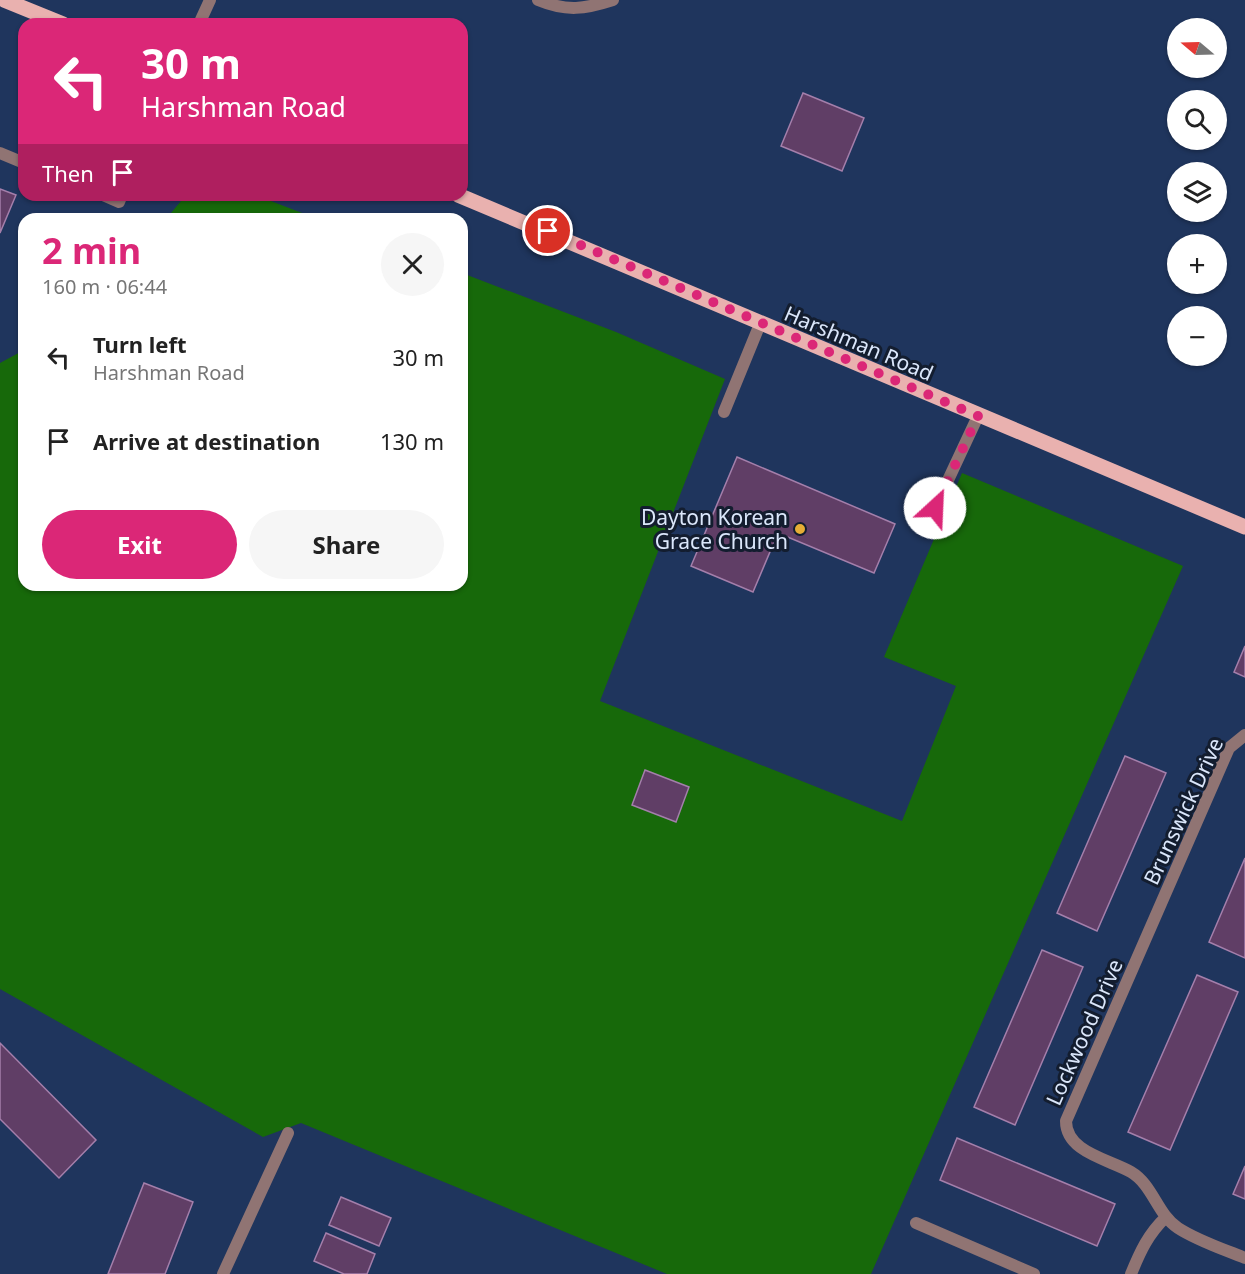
<!DOCTYPE html>
<meta charset="utf-8">
<style>
:root{--surface:#fff;--page:#f6f6f6;--text:#222;--muted:#767676;--accent:#db2777}
body{margin:0;font-family:"Noto Sans",sans-serif;background:var(--page);color:var(--text);height:100vh;display:flex;flex-direction:column;font-size:22px;white-space:nowrap}
*{box-sizing:border-box;margin:0}
p{font-size:20px;color:var(--muted)}
.icon{flex:none;width:33px;height:33px;fill:none;stroke:currentColor;stroke-width:2;stroke-linecap:round;stroke-linejoin:round}
.map{position:relative;flex:1;overflow:hidden}
.details{position:absolute;left:18px;top:213px;width:450px;height:378px;display:flex;flex-direction:column;background:var(--surface);border-radius:18px;box-shadow:0 2px 4px #0004}
.details>*{flex:none}
.guide{position:absolute;left:18px;top:18px;width:450px;height:183px;border-radius:18px;box-shadow:0 2px 4px #0004;background:#db2777;color:#fff;overflow:hidden}
.needle{width:39px;rotate:289deg}
.tools{position:absolute;left:1167px;top:18px;display:grid;gap:12px}
.tools a{display:grid;place-items:center;width:60px;height:60px;border-radius:50%;background:var(--surface);box-shadow:0 2px 4px #0004;font-size:30px}
.pin{position:absolute;display:grid;place-items:center;width:51px;height:51px;color:#fff;margin:-26px;border:3px solid #fff;border-radius:50%;box-shadow:0 2px 6px #0007}
.me{position:absolute;width:66px;margin:-33px;rotate:25deg;stroke-linejoin:round;filter:drop-shadow(0 0 4px #0008)}
.turn{display:flex;align-items:center;gap:21px;height:126px;padding:0 24px;font-size:27px}
.turn .icon{width:78px;height:78px;stroke-width:2.5}
.turn b{display:block;font-size:42px;line-height:51px}
.then{display:flex;align-items:center;height:57px;padding:0 24px;background:#0003;gap:12px;font-size:22px}
.round{display:grid;place-items:center;flex:none;width:63px;height:63px;border-radius:32px;background:var(--page)}
.head{display:flex;align-items:center;justify-content:space-between;height:102px;padding:0 24px}
h1{font-size:36px;font-weight:700;line-height:45px;color:var(--accent)}
.action{display:flex;gap:12px;margin-top:auto;padding:12px 24px}
.action a{flex:1;height:69px;border-radius:36px;background:var(--accent);color:#fff;font-size:24px;font-weight:700;line-height:69px;text-align:center}
.action a+a{background:var(--page);color:var(--text)}
ul{padding:0;list-style:none}
li{display:flex;align-items:center;gap:18px;height:84px;padding:0 24px}
li div{flex:1}
li b{display:block;font-size:22px}
li em{font-style:normal}
.map>svg:first-child{display:block}
.green{fill:#17690a}
.building{fill:#603e66;stroke:#a47fab;stroke-width:1.5}
.lines{fill:none;stroke-linecap:round;stroke-linejoin:round}
.service{stroke:#907473;stroke-width:12}
.minor{stroke:#907473;stroke-width:12}
.primary{stroke:#e9b1af;stroke-width:15}
.route{stroke:#db2777;stroke-width:10;stroke-dasharray:0 18}
.poi-dot{fill:#e6ad36;stroke:#131d2f;stroke-width:2}
.labels{text-anchor:middle;dominant-baseline:central;stroke-width:6;stroke-linejoin:round;paint-order:stroke}
.street-label{font-size:21px;fill:#dbe7fb;stroke:#131d2f}
.poi-label{font-size:21px;fill:#dbe7fb;stroke:#131d2f;text-anchor:end}
</style>
<div class="map">
<svg width="1245" height="1274" viewBox="0 0 1245 1274">
<rect width="100%" height="100%" fill="#1f355d"/>
<path class="green" d="M186 195H255L318 219H166Z
M462 273 616 332 725 379 600 701 902 821 956 686 884 657 962 473 1183 566 871 1274H667L301 1123 263 1137 0 989V363L24 350V585H462Z"/>
<path class="building" d="M803 93 864 118 842 171 781 146Z
M0 189 16 195 0 233Z
M737 457 895 524 874 573 778 533 753 592 691 566Z
M1245 646V677L1234 672Z
M1125 756 1166 773 1097 931 1057 913Z
M645 770 689 787 676 822 632 805Z
M1245 858V958L1209 942Z
M1042 950 1083 967 1015 1125 974 1107Z
M1197 975 1238 992 1170 1150 1128 1132Z
M0 1043 96 1140 59 1178 0 1119Z
M957 1138 1115 1204 1097 1246 940 1180Z
M1245 1166V1199L1233 1194Z
M144 1183 193 1202 165 1274H108Z
M341 1197 391 1218 379 1246 329 1225Z
M326 1233 375 1254 367 1274H344L314 1261Z"/>
<g class="lines">
<path class="service" d="M538 0C567 12 585 9 613 0
M199 24 210 0
M0 153 24 163
M103 195 119 202 122 195
M724 412 760 324
M935 508 978 416"/>
<path class="minor" d="M1245 735 1229 748 1066 1121C1066 1152 1108 1159 1131 1172 1153 1185 1157 1214 1178 1228 1198 1241 1223 1249 1245 1258
M916 1223 1034 1274
M223 1274 288 1133
M1131 1274C1140 1252 1148 1234 1166 1217"/>
<path class="primary" d="M4 0 63 24
M458 195 1245 527"/>
</g>
<g class="lines">
<path class="route" d="M548 231 978 416 935 508"/>
</g>
<circle class="poi-dot" cx="800" cy="529" r="6"/>
<g class="labels">
<g class="street-label">
<text transform="translate(859 343) rotate(23)">Harshman Road</text>
<text transform="translate(1183 811) rotate(-65)">Brunswick Drive</text>
<text transform="translate(1084 1032) rotate(-66)">Lockwood Drive</text>
</g>
<g class="poi-label">
<text x="788" y="517">Dayton Korean<tspan x="788" dy="24">Grace Church</tspan></text>
</g>
</g>
</svg>
<div class="tools">
<a><svg class="needle" viewBox="-14 -14 28 28"><path d="M0-13l5 13h-10z" fill="#e53935"/><path d="M0 13l5-13h-10z" fill="#767676"/></svg></a>
<a><svg class="icon" aria-label="search" viewBox="0 0 24 24"><circle cx="10" cy="10" r="6"/><path d="M15 15l6 6"/></svg></a>
<a><svg class="icon" aria-label="layers" viewBox="0 0 24 24"><path d="M12 4l9 5-9 5-9-5zM3 14l9 5 9-5"/></svg></a>
<a>+</a>
<a>−</a>
</div>
<div class="pin" style="left:548px;top:231px;background:#d93025"><svg class="icon" aria-label="arrive" viewBox="0 0 24 24"><path d="M6 21V4h12l-3 4 3 4H6"/></svg></div>
<svg class="me" style="left:935px;top:508px" viewBox="-20 -20 40 40"><circle r="19" fill="#fff"/><path d="M0-13L10 11 0 6-10 11z" fill="#db2777"/></svg>
<div class="guide">
<div class="turn"><svg class="icon" aria-label="left" viewBox="0 0 24 24"><path d="M17 20v-9H6M10 6l-5 5 5 5"/></svg><div><b>30 m</b>Harshman Road</div></div>
<div class="then">Then<svg class="icon" aria-label="arrive" viewBox="0 0 24 24"><path d="M6 21V4h12l-3 4 3 4H6"/></svg></div>
</div>
<section class="details">
<div class="head"><div><h1>2 min</h1><p>160 m · 06:44</p></div><a class="round"><svg class="icon" aria-label="close" viewBox="0 0 24 24"><path d="M6 6l12 12M18 6L6 18"/></svg></a></div>
<ul>
<li><svg class="icon" aria-label="left" viewBox="0 0 24 24"><path d="M17 20v-9H6M10 6l-5 5 5 5"/></svg><div><b>Turn left</b><p>Harshman Road</p></div><em>30 m</em></li>
<li><svg class="icon" aria-label="arrive" viewBox="0 0 24 24"><path d="M6 21V4h12l-3 4 3 4H6"/></svg><div><b>Arrive at destination</b></div><em>130 m</em></li>
</ul>
<div class="action"><a>Exit</a><a>Share</a></div>
</section>
</div>
